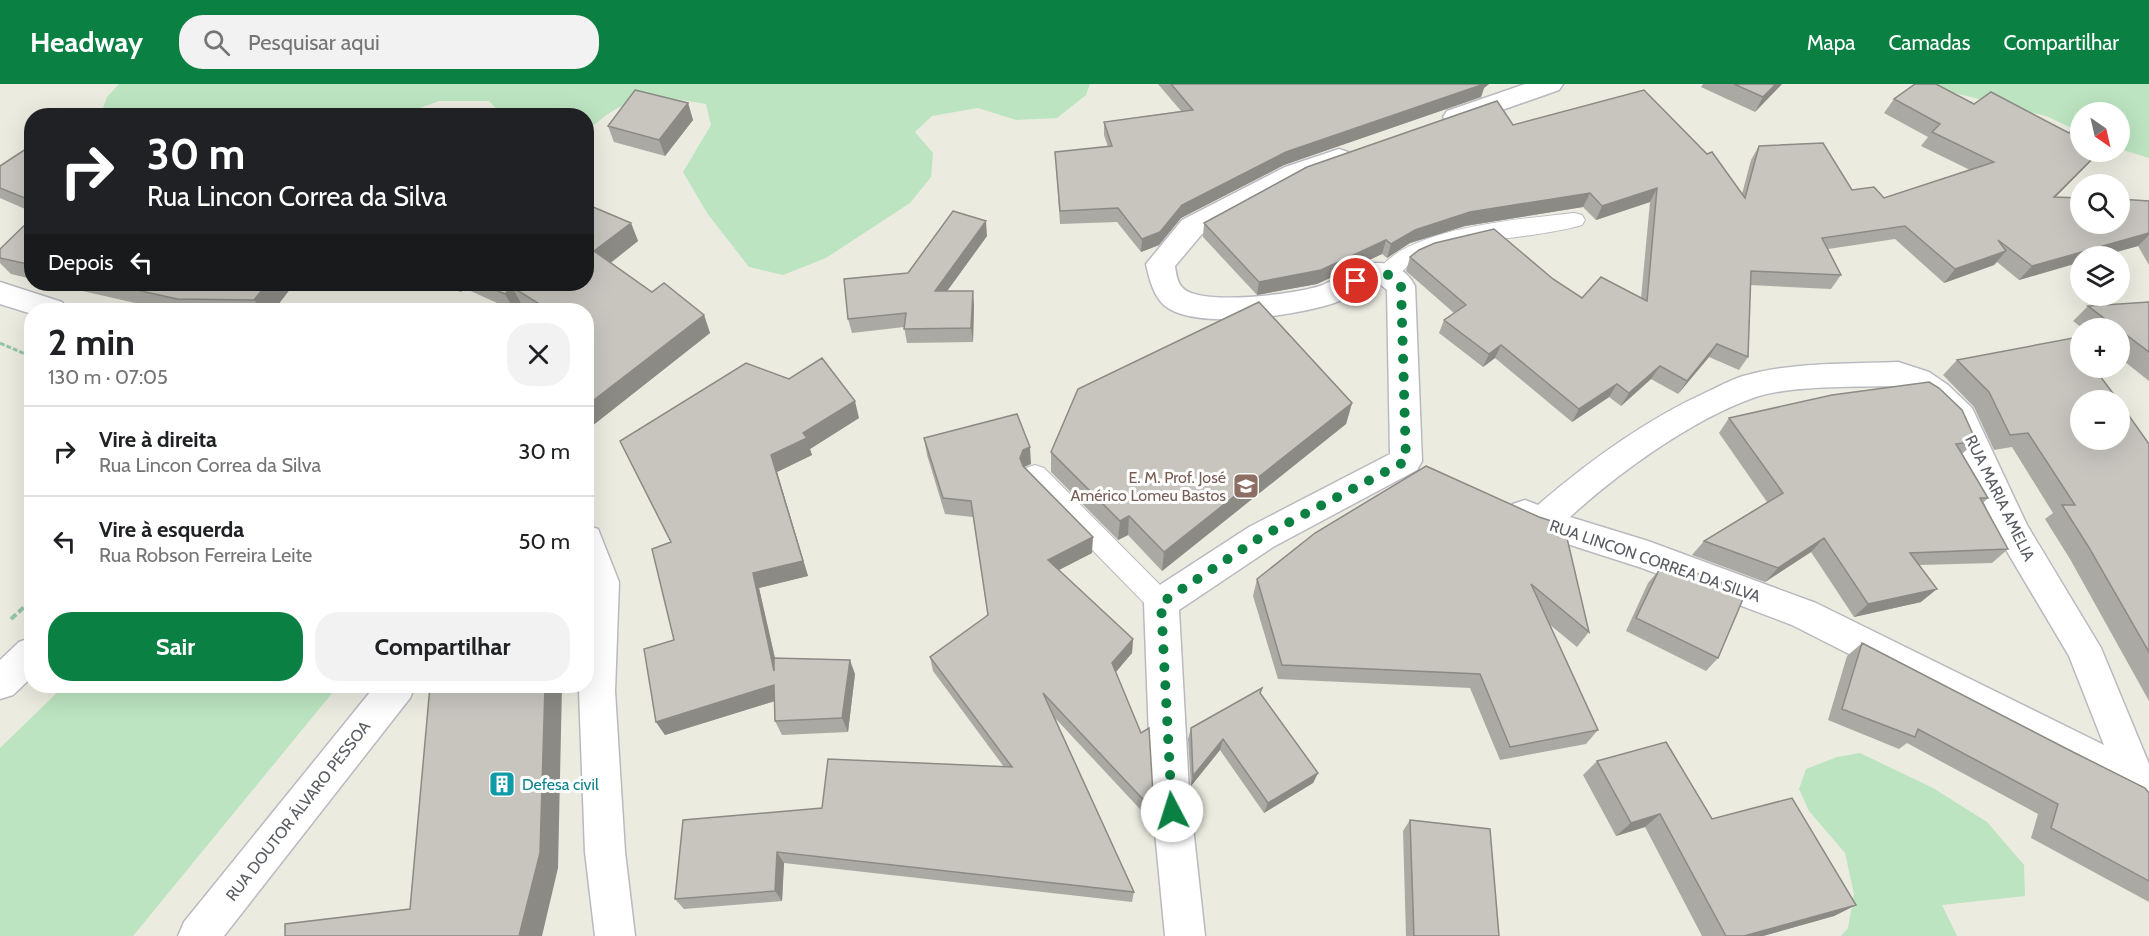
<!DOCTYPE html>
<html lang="pt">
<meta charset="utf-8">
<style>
:root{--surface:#fff;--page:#f2f2f2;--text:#202124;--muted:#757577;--line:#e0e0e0;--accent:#0b8043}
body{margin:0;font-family:Cabin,sans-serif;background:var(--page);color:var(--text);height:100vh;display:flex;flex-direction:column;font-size:22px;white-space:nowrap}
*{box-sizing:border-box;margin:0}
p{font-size:20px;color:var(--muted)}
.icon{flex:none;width:33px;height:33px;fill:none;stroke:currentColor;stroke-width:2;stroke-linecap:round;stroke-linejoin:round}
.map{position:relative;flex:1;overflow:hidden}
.drawer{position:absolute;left:24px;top:219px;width:570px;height:390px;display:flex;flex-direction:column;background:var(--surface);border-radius:24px;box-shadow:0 6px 24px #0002}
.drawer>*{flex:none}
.guide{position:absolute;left:24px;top:24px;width:570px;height:183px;border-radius:24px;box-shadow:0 6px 24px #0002;background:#202124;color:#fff;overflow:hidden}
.needle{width:39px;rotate:146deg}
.buttons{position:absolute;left:2070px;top:18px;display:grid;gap:12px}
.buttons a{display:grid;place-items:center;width:60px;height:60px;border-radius:50%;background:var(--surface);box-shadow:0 6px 24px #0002;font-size:30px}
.pin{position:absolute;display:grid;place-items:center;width:51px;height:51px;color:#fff;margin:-26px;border:3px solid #fff;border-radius:50%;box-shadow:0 2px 6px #0007}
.me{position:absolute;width:66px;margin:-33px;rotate:355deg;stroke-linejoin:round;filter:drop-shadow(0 0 4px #0008)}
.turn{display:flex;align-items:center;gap:21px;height:126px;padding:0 24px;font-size:27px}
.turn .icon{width:78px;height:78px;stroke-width:2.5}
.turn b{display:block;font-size:42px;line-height:51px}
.then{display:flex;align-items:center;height:57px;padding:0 24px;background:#0003;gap:12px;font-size:22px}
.round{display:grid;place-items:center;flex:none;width:63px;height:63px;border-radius:24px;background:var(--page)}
.headline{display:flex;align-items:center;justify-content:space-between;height:102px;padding:0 24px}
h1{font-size:36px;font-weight:700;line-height:45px}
.cta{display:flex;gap:12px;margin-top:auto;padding:12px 24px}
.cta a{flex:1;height:69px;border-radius:24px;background:var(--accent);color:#fff;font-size:24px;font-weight:700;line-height:69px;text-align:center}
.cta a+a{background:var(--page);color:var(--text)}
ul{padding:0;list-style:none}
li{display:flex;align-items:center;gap:18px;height:90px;padding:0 24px;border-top:2px solid var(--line)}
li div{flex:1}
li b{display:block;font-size:22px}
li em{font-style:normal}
header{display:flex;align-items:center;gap:36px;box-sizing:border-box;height:84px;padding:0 30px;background:var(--accent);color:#fff}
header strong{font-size:28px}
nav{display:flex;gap:33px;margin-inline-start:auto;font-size:21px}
.search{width:420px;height:54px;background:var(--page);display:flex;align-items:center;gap:15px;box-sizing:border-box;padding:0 21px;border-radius:24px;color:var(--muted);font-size:22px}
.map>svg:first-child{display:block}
.green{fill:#bce4c0}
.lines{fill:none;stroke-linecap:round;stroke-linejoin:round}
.service-casing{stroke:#b8bac0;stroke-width:2}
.minor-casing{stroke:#b8bac0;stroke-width:3}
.secondary-casing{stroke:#b6b9bf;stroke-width:3}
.path-far1{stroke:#95c5a8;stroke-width:3;stroke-dasharray:5 2;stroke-linecap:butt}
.path{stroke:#95c5a8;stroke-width:4;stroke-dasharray:7 3;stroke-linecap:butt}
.service{fill:#fff;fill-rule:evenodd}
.minor{fill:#fff;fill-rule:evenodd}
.secondary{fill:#fff;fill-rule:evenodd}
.wall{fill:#aba9a3}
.shaded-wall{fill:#8b8a85}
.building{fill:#c7c5be;stroke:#8b8a85;stroke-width:1.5}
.route{stroke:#0b8043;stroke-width:10;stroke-dasharray:0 18}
.labels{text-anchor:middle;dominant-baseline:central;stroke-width:6;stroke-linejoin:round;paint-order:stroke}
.education-label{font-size:16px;fill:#785e54;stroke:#fff;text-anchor:end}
.street-label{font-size:16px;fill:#595c62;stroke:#fff}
.culture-label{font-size:16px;fill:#0d838f;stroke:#fff;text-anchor:start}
</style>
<header>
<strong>Headway</strong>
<div class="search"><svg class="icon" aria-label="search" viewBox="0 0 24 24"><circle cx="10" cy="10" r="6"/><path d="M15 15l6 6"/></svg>Pesquisar aqui</div>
<nav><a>Mapa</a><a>Camadas</a><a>Compartilhar</a></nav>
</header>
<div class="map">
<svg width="2149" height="852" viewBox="0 0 2149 852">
<rect width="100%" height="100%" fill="#ecebe0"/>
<path class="green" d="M119 0H1090L1086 11 1057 34 1016 36 978 24 932 32 915 48 933 69 931 93 910 119 826 174 783 191 749 183 707 129 683 88 711 41 706 20C655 11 625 9 587 48L586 32 502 31 489 17H439L398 32H100L107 13Z
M1919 0H2149V74L2120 65V28H2080V48L2046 32Z
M64 602H338L133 852H0V664Z
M1860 669 1933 704 1987 738 2024 781 2025 812 1942 821 1957 852H1841L1848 844 1854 810 1845 769 1809 727 1799 705 1806 685 1837 673Z"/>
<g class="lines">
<defs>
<path id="service" d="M1574 129 1582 131 1585 136 1582 141C1534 155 1483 152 1435 169 1428 171 1420 174 1413 178 1400 186 1397 201 1379 196L1376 190C1403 143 1523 135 1574 129Z
M1035 381 1044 384 1170 511 1174 519 1170 527 1161 531 1152 527 1026 398 1023 391 1026 384Z"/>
<path id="minor" d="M1525 0H1563L1559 6 1465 39 1456 41 1447 39 1443 33 1447 27Z
M1339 65 1348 68 1352 74 1348 80 1303 95 1202 150 1175 182C1176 189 1177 198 1182 203 1198 223 1296 210 1320 202 1337 196 1355 179 1374 179 1392 178 1407 186 1415 202L1422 377 1417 386 1273 463 1179 526 1189 706 1205 852H1165L1151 706 1144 519 1149 508 1249 443 1390 370 1387 206 1380 200 1375 199C1362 206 1348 214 1334 219 1299 231 1187 249 1161 218 1152 207 1149 193 1146 180L1182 136 1285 83Z
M1898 278 1929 288 1948 301 1972 324 2027 441 2101 564 2149 680V720L2142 722 2128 717 2123 709 1792 541 1642 484 1530 448 1513 440 1508 430 1513 420 1525 416 1538 421C1590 376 1647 335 1709 307 1722 301 1734 294 1747 291 1795 278 1849 280 1898 278ZM1898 302 1908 305 1926 317 1949 340 2002 459 2069 572 2104 661 1816 519 1648 457 1570 433C1618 389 1691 336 1753 314 1789 301 1858 303 1898 302Z
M586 441 598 445 619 498 615 607 625 768 635 852H595L585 768 579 607V602H586Z
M375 602H415L410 614 224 852H178L184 838Z"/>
<path id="secondary" d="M0 198 62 218 67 226H32V230L0 220Z
M32 553V593L13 611 0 615V576L19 558Z"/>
</defs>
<use href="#service" class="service-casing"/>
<use href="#minor" class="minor-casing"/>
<use href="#secondary" class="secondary-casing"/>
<path class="path-far1" d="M0 259 32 273"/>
<path class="path" d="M11 535 32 516"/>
<use href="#service" class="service"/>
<use href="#minor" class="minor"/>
<use href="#secondary" class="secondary"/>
</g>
<path class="wall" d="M1158 0H1489L1484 4 1481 13 1284 81 1181 134 1159 161 1141 168 1117 138 1060 140 1055 68 1108 63 1104 51V38L1181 27Z
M1703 0H1782L1755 28 1701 3Z
M1915 0 2055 113 2149 117V181L2138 162 2019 196 1997 178 1994 181 1944 199 1895 155 1828 165 1841 191 1831 205 1750 201 1748 273 1739 286 1709 273 1678 310 1651 295 1621 322 1609 313 1572 338 1495 274 1483 283 1439 249 1444 236 1454 229 1406 187 1410 173 1553 195 1582 214H1641L1650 118 1596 136 1583 123 1465 142 1410 159 1387 174 1382 170 1317 200 1257 211 1203 153 1204 139 1513 41 1742 110 1751 76 1759 62 1852 106 1884 114 1970 86 1921 62 1928 53 1884 29 1894 15Z
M688 19 693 36 665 72 614 58 608 42Z
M32 61V128L0 114V82Z
M32 134V195L11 190 0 179V165Z
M631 139 638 157 611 179 652 208 704 231 710 249 592 342 586 335V226H531L522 221 516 226H513L464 204 461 208 435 200H586Z
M987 152 947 207 974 221 973 258 907 259 904 243 852 249 848 235 908 189Z
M52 200H294L274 226H166Z
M2149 218V297L2120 274V244H2082L2073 237 2088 222Z
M1957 276 2149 360V617L2070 475 2045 435 2053 429 2012 363 1994 366 1974 323 1943 291Z
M1352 319 1346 340 1162 487 1128 451 1118 456 1051 388V368Z
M859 334 810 365 812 371 777 388 808 492 759 504 775 574 855 590 848 648 782 651 775 637V617L665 651 656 638 674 556 671 458 620 357Z
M1729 334 1976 357 1962 370 1988 414 1983 419 2008 465 1992 479 1920 481 1921 518 1854 533 1811 468 1765 498 1692 471 1704 457 1767 418 1719 349Z
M924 354 1031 380 1024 383 1092 469 1059 486 1133 555 1132 569 1115 588 1154 727 1152 738 1055 634 1134 808 1132 818 784 779 782 817 684 825 675 815 822 724 1004 683 933 587 930 573 988 532 973 433 945 430 927 371Z
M1426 382 1589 548 1577 563 1549 540 1598 646 1586 660 1500 676 1470 604 1278 595 1253 512 1257 495Z
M1659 486 1718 574 1706 587 1626 547 1648 499Z
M1862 559 2149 709V818L2031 754 2038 730 1907 659 1899 665 1828 636 1847 572Z
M1261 610 1318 689 1313 699 1264 729 1220 666 1191 702 1188 655 1191 644Z
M1597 677 1712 735 1856 821 1834 832 1763 852H1702L1645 743 1616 752 1583 691Z
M1410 736 1499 852H1406L1403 747Z"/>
<path class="shaded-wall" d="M1480 0H1489L1484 4 1481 13 1284 81 1181 134 1159 161 1141 168 1142 155 1182 121 1286 68Z
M1776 0H1782L1755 28 1763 13Z
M688 19 693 36 665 72 659 56Z
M2099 68H2100L2042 127 2054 113Z
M1657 104 1650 118 1596 136 1602 122Z
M1590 109 1583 123 1465 142 1410 159 1387 174 1391 160 1415 146 1470 128Z
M986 137 987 152 937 221 935 207Z
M631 139 638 157 602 185 594 167Z
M2149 149V151L2138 162 2101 172H2080V178L2019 196 2032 182Z
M1386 156 1382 170 1317 200 1257 211 1259 198Z
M2006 167 1994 181 1944 199 1955 185Z
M267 200H294L274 226H263L254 216Z
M455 200H462L464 204 461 208Z
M512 203 522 221 516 226H514L505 210Z
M973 207 974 221 973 258 971 244Z
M704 231 710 249 592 342 586 331V322Z
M1717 260 1709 273 1678 310 1687 297Z
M1501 261 1495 274 1483 283 1489 270Z
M1660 282 1651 295 1621 322 1629 309Z
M1617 300 1609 313 1572 338 1579 325Z
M855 317 859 334 810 365 812 371 777 388 808 492 759 504 781 601 774 587 753 489 771 371 803 349Z
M1352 319 1346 340 1162 487 1164 468Z
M1030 363 1031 380 1024 383 1021 390 1020 374 1023 366Z
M1129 432 1128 451 1118 456 1120 437Z
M1093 453 1092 469 1049 491 1048 476Z
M1824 454 1811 468 1765 498 1778 484Z
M1937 505 1921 518 1854 533 1868 520Z
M1133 555 1132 569 1111 594 1112 579Z
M850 576 855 590 848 648 842 634Z
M774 601 781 615 665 651 656 638Z
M545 602H562L558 784 542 852H519Z
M1223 655 1220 666 1191 702 1193 692Z
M1318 689 1313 699 1264 729 1268 719Z
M1660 730 1645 743 1616 752 1631 739Z
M777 768 784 779 782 817 775 807Z
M1856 821 1834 832 1763 852H1744Z"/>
<path class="building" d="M1171 0H1484L1286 68 1182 121 1160 148 1142 155 1118 124 1060 127 1055 68 1112 62 1104 38 1193 26Z
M1734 0H1776L1763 13Z
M1915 0H1936L1974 20 1991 8 2069 49 2078 40 2080 41V68H2099L2054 113 2080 114V140H2120V115L2149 117V149L2032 182 1998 156 2006 167 1955 185 1905 142 1822 154 1841 191 1751 187 1748 273 1717 260 1687 297 1660 282 1629 309 1617 300 1579 325 1501 261 1489 270 1444 236 1466 221 1410 173 1419 166 1435 159 1494 145 1553 195 1582 214 1601 193 1647 217 1657 104 1602 122 1590 109 1470 128 1415 146 1391 160 1386 156 1321 186 1259 198 1204 139 1307 83 1497 17 1513 41 1644 6 1707 70 1712 68 1745 114 1759 62 1823 59 1852 106 1874 103 1884 114 1994 78 1932 48 1940 40 1894 15Z
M635 6 688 19 659 56 608 42Z
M32 61V117L0 104V82Z
M586 120 631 139 594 167 652 208 664 199 704 231 586 322V226H549L512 203 505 210 482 200H586Z
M953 127 986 137 935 207H973L971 244 904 245 906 229 848 235 844 195 908 189Z
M32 134V181L0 174V165Z
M110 200H267L254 216 177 215Z
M1259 218 1352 319 1164 468 1129 432 1120 437 1051 368 1078 305Z
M2149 218V268L2088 222Z
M2073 254 2080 265V284H2094L2118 316H2080V356H2120V319L2149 360V568L2088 462 2062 421H2075L2028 349 2010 351 1989 308 1957 276Z
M822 274 855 317 803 349 807 354 771 371 803 477 753 489 774 587V574L850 576 842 634 775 637 774 601 656 638 644 565 674 556 652 465 671 458 620 357 746 279 789 295Z
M1929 298 1939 304 1962 326 1976 357 1956 360 1988 414H1980L2008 465 1910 469 1937 505 1868 520 1824 454 1778 484 1704 457 1783 409 1729 334 1832 311Z
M1017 330 1030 363 1023 366 1020 374 1023 382 1093 453 1048 476 1133 555 1112 579 1141 649 1149 644 1154 727 1043 609 1134 808 777 768 775 807 675 815 683 736 822 724 828 675 1012 683 930 573 988 531 971 417 943 414 924 354Z
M1426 382 1539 433 1564 441 1589 548 1531 500 1598 646 1510 663 1480 590 1282 581 1257 495 1315 449Z
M1667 478 1746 508 1718 574 1636 534 1659 486Z
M1862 559 2073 668 2145 704 2149 709V797L2051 744 2058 720 1918 645 1915 653 1842 625Z
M430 602H545L540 769 519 852H285V840L410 825Z
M1262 604 1260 609 1318 689 1268 719 1223 655 1193 692 1191 644Z
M1666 658 1712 735 1792 714 1856 821 1744 852H1726L1660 730 1631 739 1597 677Z
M1410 736 1490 745 1499 852H1414Z"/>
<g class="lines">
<path class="route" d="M1172 727 1161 519 1261 453 1406 377 1401 202 1387 190 1372 189 1356 197"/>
</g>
<defs>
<symbol id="school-square" viewBox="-11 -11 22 22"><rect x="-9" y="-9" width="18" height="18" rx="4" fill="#8d6e63" stroke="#fff"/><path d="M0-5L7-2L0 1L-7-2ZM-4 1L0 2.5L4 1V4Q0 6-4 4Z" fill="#fff"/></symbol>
<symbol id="building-square" viewBox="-11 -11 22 22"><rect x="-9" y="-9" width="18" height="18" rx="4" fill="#0f9aa8" stroke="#fff"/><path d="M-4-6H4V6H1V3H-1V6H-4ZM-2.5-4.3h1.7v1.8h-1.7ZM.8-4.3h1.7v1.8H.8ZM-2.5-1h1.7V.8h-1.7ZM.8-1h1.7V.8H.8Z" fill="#fff"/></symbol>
</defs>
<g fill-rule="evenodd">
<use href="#school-square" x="1231" y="387" width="30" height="30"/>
<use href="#building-square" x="487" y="685" width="30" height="30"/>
</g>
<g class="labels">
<g class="education-label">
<text x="1226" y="393">E. M. Prof. José<tspan x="1226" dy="18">Américo Lomeu Bastos</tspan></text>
</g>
<g class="street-label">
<text transform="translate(2000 414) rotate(64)">RUA MARIA AMELIA</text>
<text transform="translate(1655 477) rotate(19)">RUA LINCON CORREA DA SILVA</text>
<text transform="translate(298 727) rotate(-52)">RUA DOUTOR ÁLVARO PESSOA</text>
</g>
<g class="culture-label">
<text x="522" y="700">Defesa civil</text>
</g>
</g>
</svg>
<div class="buttons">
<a><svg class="needle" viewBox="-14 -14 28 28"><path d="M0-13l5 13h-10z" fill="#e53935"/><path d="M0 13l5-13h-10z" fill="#757577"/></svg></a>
<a><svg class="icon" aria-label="search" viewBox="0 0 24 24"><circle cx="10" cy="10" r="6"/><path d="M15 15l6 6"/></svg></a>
<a><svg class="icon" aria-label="layers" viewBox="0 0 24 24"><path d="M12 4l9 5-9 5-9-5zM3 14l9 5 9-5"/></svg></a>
<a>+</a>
<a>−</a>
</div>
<div class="pin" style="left:1356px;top:197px;background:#d93025"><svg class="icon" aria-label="arrive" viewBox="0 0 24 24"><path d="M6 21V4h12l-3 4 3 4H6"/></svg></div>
<svg class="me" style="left:1172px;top:727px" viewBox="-20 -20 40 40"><circle r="19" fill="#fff"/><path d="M0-13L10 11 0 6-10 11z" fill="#0b8043"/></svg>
<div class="guide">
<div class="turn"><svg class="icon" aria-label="right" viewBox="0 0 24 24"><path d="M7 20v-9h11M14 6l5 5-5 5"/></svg><div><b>30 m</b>Rua Lincon Correa da Silva</div></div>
<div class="then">Depois<svg class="icon" aria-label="left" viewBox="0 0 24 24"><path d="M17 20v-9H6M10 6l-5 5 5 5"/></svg></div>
</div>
<section class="drawer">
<div class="headline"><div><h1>2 min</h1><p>130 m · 07:05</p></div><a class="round"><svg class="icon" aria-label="close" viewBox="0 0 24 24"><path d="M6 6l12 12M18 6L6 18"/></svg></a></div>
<ul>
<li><svg class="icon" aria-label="right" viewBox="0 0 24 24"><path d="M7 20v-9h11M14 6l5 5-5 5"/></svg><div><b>Vire à direita</b><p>Rua Lincon Correa da Silva</p></div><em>30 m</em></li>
<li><svg class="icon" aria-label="left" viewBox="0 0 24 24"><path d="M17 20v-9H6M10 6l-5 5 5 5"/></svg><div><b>Vire à esquerda</b><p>Rua Robson Ferreira Leite</p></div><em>50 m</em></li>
</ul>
<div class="cta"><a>Sair</a><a>Compartilhar</a></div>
</section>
</div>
